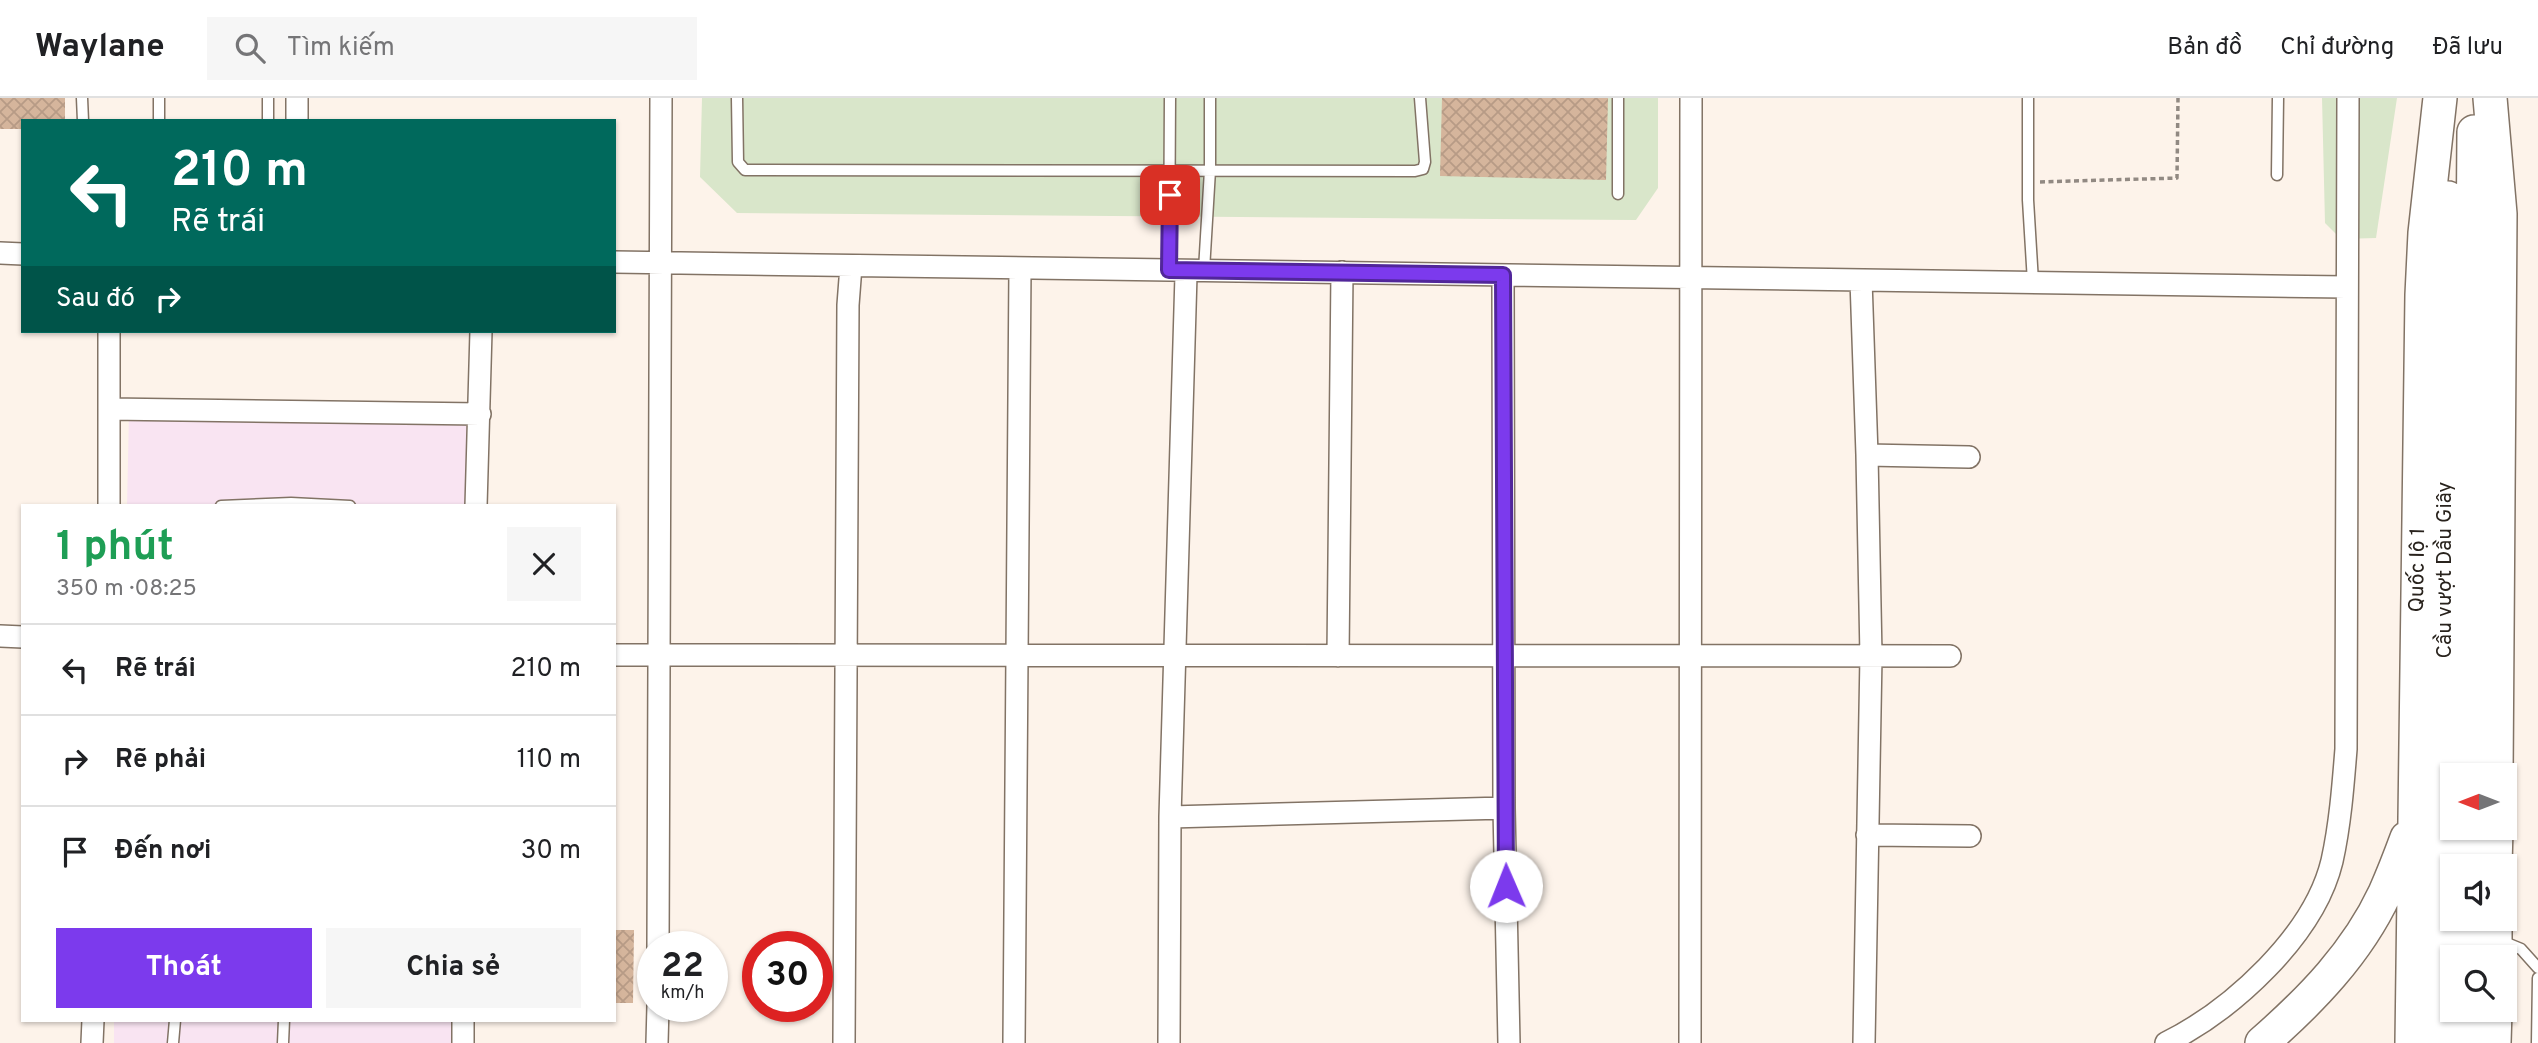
<!DOCTYPE html>
<html lang="vi">
<meta charset="utf-8">
<style>
:root{--surface:#fff;--page:#f6f6f6;--text:#202124;--muted:#757577;--line:#e0e0e0;--accent:#7c3aed}
body{margin:0;font-family:Overpass,sans-serif;background:var(--page);color:var(--text);height:100vh;display:flex;flex-direction:column;font-size:26px;white-space:nowrap}
*{box-sizing:border-box;margin:0}
p{font-size:23px;color:var(--muted)}
.icon{flex:none;width:38px;height:38px;fill:none;stroke:currentColor;stroke-width:2;stroke-linecap:round;stroke-linejoin:round}
.map{position:relative;flex:1;overflow:hidden}
.details{position:absolute;left:21px;top:406px;width:595px;height:518px;display:flex;flex-direction:column;background:var(--surface);border-radius:0px;box-shadow:0 2px 5px #0004}
.details>*{flex:none}
.banner{position:absolute;left:21px;top:21px;width:595px;height:214px;border-radius:0px;box-shadow:0 2px 5px #0004;background:#00695c;color:#fff;overflow:hidden}
.needle{width:46px;rotate:270deg}
.tools{position:absolute;left:2440px;top:665px;display:grid;gap:14px}
.tools a{display:grid;place-items:center;width:77px;height:77px;border-radius:0px;background:var(--surface);box-shadow:0 2px 5px #0004;font-size:35px}
.speed{position:absolute;left:637px;top:833px;display:flex;gap:14px;font-size:35px;font-weight:700;text-align:center}
.speed>*{display:grid;place-content:center;width:91px;height:91px;border-radius:50%;background:var(--surface);box-shadow:0 2px 5px #0004;line-height:1}
.speed small{font-size:18px;font-weight:400}
.speed .limit{border:10px solid #d22;background:#fff;color:#111}
.pin{position:absolute;display:grid;place-items:center;width:60px;height:60px;color:#fff;margin:-30px;border-radius:14px;box-shadow:0 4px 10px #0006}
.me{position:absolute;width:77px;margin:-38px;rotate:359deg;stroke-linejoin:round;filter:drop-shadow(0 0 5px #0008)}
.turn{display:flex;align-items:center;gap:24px;height:147px;padding:0 35px;font-size:32px}
.turn .icon{width:91px;height:91px;stroke-width:2.5}
.turn b{display:block;font-size:49px;line-height:60px}
.then{display:flex;align-items:center;height:66px;padding:0 35px;background:#0003;gap:14px;font-size:26px}
.round{display:grid;place-items:center;flex:none;width:74px;height:74px;border-radius:0px;background:var(--page)}
.overview{display:flex;align-items:center;justify-content:space-between;height:119px;padding:0 35px}
h1{font-size:42px;font-weight:700;line-height:52px;color:#1e9e55}
.action{display:flex;gap:14px;margin-top:auto;padding:14px 35px}
.action a{flex:1;height:80px;border-radius:0px;background:var(--accent);color:#fff;font-size:28px;font-weight:700;line-height:80px;text-align:center}
.action a+a{background:var(--page);color:var(--text)}
ul{padding:0;list-style:none}
li{display:flex;align-items:center;gap:21px;height:91px;padding:0 35px;border-top:2px solid var(--line)}
li div{flex:1}
li b{display:block;font-size:26px}
li em{font-style:normal}
header{display:flex;align-items:center;gap:42px;box-sizing:border-box;height:98px;padding:0 35px;background:var(--surface);border-bottom:2px solid var(--line)}
header strong{font-size:33px}
nav{display:flex;gap:38px;margin-inline-start:auto;font-size:24px}
.search{width:490px;height:63px;background:var(--page);display:flex;align-items:center;gap:18px;box-sizing:border-box;padding:0 24px;border-radius:0px;color:var(--muted);font-size:26px}
.map>svg:first-child{display:block}
.commercial{fill:#f9e4f2}
.grass{fill:#d9e6ca}
.building{fill:url(#building-cross-hatch)}
.lines{fill:none;stroke-linecap:round;stroke-linejoin:round}
.service-casing{stroke:#827365;stroke-width:13}
.minor-casing{stroke:#827365;stroke-width:24}
.trunk-casing{stroke:#827365;stroke-width:36}
.path{stroke:#918982;stroke-width:3.5;stroke-dasharray:5 3.5;stroke-linecap:butt}
.service{stroke:#fff;stroke-width:10}
.minor{stroke:#fff;stroke-width:21}
.trunk{stroke:#fff;stroke-width:33}
.route-casing{stroke:#51269a;stroke-width:18}
.route{stroke:#7c3aed;stroke-width:12}
.labels{text-anchor:middle;dominant-baseline:central;stroke-width:5;stroke-linejoin:round;paint-order:stroke}
.street-label{font-size:21px;fill:#29231d;stroke:#fff}
</style>
<header>
<strong>Waylane</strong>
<div class="search"><svg class="icon" aria-label="search" viewBox="0 0 24 24"><circle cx="10" cy="10" r="6"/><path d="M15 15l6 6"/></svg>Tìm kiếm</div>
<nav><a>Bản đồ</a><a>Chỉ đường</a><a>Đã lưu</a></nav>
</header>
<div class="map">
<svg width="2538" height="945" viewBox="0 0 2538 945">
<defs>
<pattern id="building-cross-hatch" width="8" height="8" patternUnits="userSpaceOnUse" patternTransform="scale(1.75)"><rect width="8" height="8" fill="#d5b59c"/><path d="M0 0l8 8M0 8l8-8" fill="none" stroke="#b79b86"/></pattern>
</defs>
<rect width="100%" height="100%" fill="#fdf3ea"/>
<path class="commercial" d="M129 315 467 324 466 408H127Z
M114 922H456V945H114Z"/>
<path class="grass" d="M702 0H1658V90L1636 122 737 115 700 79Z
M2322 0H2397L2376 140 2341 141 2325 125Z"/>
<path class="building" d="M0 0H65V23H23V31H0Z
M1442 0H1608L1606 82 1440 78Z
M614 832H634L633 905H614Z"/>
<g class="lines">
<defs>
<path id="service" d="M82 0 83 23
M737 0 738 64 745 72 1415 73 1423 71 1425 64 1420 0
M1618 0V96
M2028 0V102L2033 184
M159 23V0
M268 23V0
M2277 77 2278 0
M1169 172 1170 0
M1204 172 1210 72V0
M221 408 291 405 350 408
M2499 842 2521 851 2538 870
M173 945 175 922
M283 945 284 922
M2537 945 2538 880"/>
<path id="minor" d="M297 23V0
M0 155 23 156
M614 164 2346 189
M1503 177 1504 710 1509 945
M1861 182 1867 357 1871 558 1864 945
M109 233V408
M109 311 480 316
M1867 357 1969 359
M476 408 481 233
M0 538 23 539
M614 557 1950 558
M1338 558 1342 174
M1170 719 1504 710
M1867 737 1970 738
M658 849 661 0
M92 945 93 922
M463 945V922
M657 945 658 908
M844 945 848 207 851 168
M1014 945 1020 170
M1169 945 1170 719 1186 177
M1690 945 1691 0
M2166 945C2232 912 2314 838 2332 763 2340 727 2343 689 2346 651L2348 0"/>
<path id="trunk" d="M2490 0 2500 116 2496 677
M2469 677 2474 34
M2468 768V730
M2495 768 2496 730
M2467 859 2468 821
M2495 859V821
M2262 945C2311 902 2357 855 2385 795 2393 777 2400 759 2407 740
M2412 945 2422 197 2425 135 2440 0
M2441 945 2448 100
M2467 945V912
M2494 945 2495 912"/>
</defs>
<use href="#service" class="service-casing"/>
<use href="#minor" class="minor-casing"/>
<use href="#trunk" class="trunk-casing"/>
<path class="path" d="M2040 84 2177 80 2178 0"/>
<use href="#service" class="service"/>
<use href="#minor" class="minor"/>
<use href="#trunk" class="trunk"/>
</g>
<g class="lines">
<defs>
<path id="route" d="M1170 97 1169 172 1503 177 1506 788"/>
</defs>
<use href="#route" class="route-casing"/>
<use href="#route" class="route"/>
</g>
<g class="labels">
<g class="street-label">
<text transform="translate(2418 472) rotate(-89)">Quốc lộ 1</text>
<text transform="translate(2445 472) rotate(-90)">Cầu vượt Dầu Giây</text>
</g>
</g>
</svg>
<div class="tools">
<a><svg class="needle" viewBox="-14 -14 28 28"><path d="M0-13l5 13h-10z" fill="#e53935"/><path d="M0 13l5-13h-10z" fill="#757577"/></svg></a>
<a><svg class="icon" aria-label="sound" viewBox="0 0 24 24"><path d="M4 9h4l5-4v14l-5-4H4zM17 9q2 3 0 6"/></svg></a>
<a><svg class="icon" aria-label="search" viewBox="0 0 24 24"><circle cx="10" cy="10" r="6"/><path d="M15 15l6 6"/></svg></a>
</div>
<div class="speed"><div>22<small>km/h</small></div><div class="limit">30</div></div>
<div class="pin" style="left:1170px;top:97px;background:#d93025"><svg class="icon" aria-label="arrive" viewBox="0 0 24 24"><path d="M6 21V4h12l-3 4 3 4H6"/></svg></div>
<svg class="me" style="left:1506px;top:788px" viewBox="-20 -20 40 40"><circle r="19" fill="#fff"/><path d="M0-13L10 11 0 6-10 11z" fill="#7c3aed"/></svg>
<div class="banner">
<div class="turn"><svg class="icon" aria-label="left" viewBox="0 0 24 24"><path d="M17 20v-9H6M10 6l-5 5 5 5"/></svg><div><b>210 m</b>Rẽ trái</div></div>
<div class="then">Sau đó<svg class="icon" aria-label="right" viewBox="0 0 24 24"><path d="M7 20v-9h11M14 6l5 5-5 5"/></svg></div>
</div>
<section class="details">
<div class="overview"><div><h1>1 phút</h1><p>350 m · 08:25</p></div><a class="round"><svg class="icon" aria-label="close" viewBox="0 0 24 24"><path d="M6 6l12 12M18 6L6 18"/></svg></a></div>
<ul>
<li><svg class="icon" aria-label="left" viewBox="0 0 24 24"><path d="M17 20v-9H6M10 6l-5 5 5 5"/></svg><div><b>Rẽ trái</b></div><em>210 m</em></li>
<li><svg class="icon" aria-label="right" viewBox="0 0 24 24"><path d="M7 20v-9h11M14 6l5 5-5 5"/></svg><div><b>Rẽ phải</b></div><em>110 m</em></li>
<li><svg class="icon" aria-label="arrive" viewBox="0 0 24 24"><path d="M6 21V4h12l-3 4 3 4H6"/></svg><div><b>Đến nơi</b></div><em>30 m</em></li>
</ul>
<div class="action"><a>Thoát</a><a>Chia sẻ</a></div>
</section>
</div>
